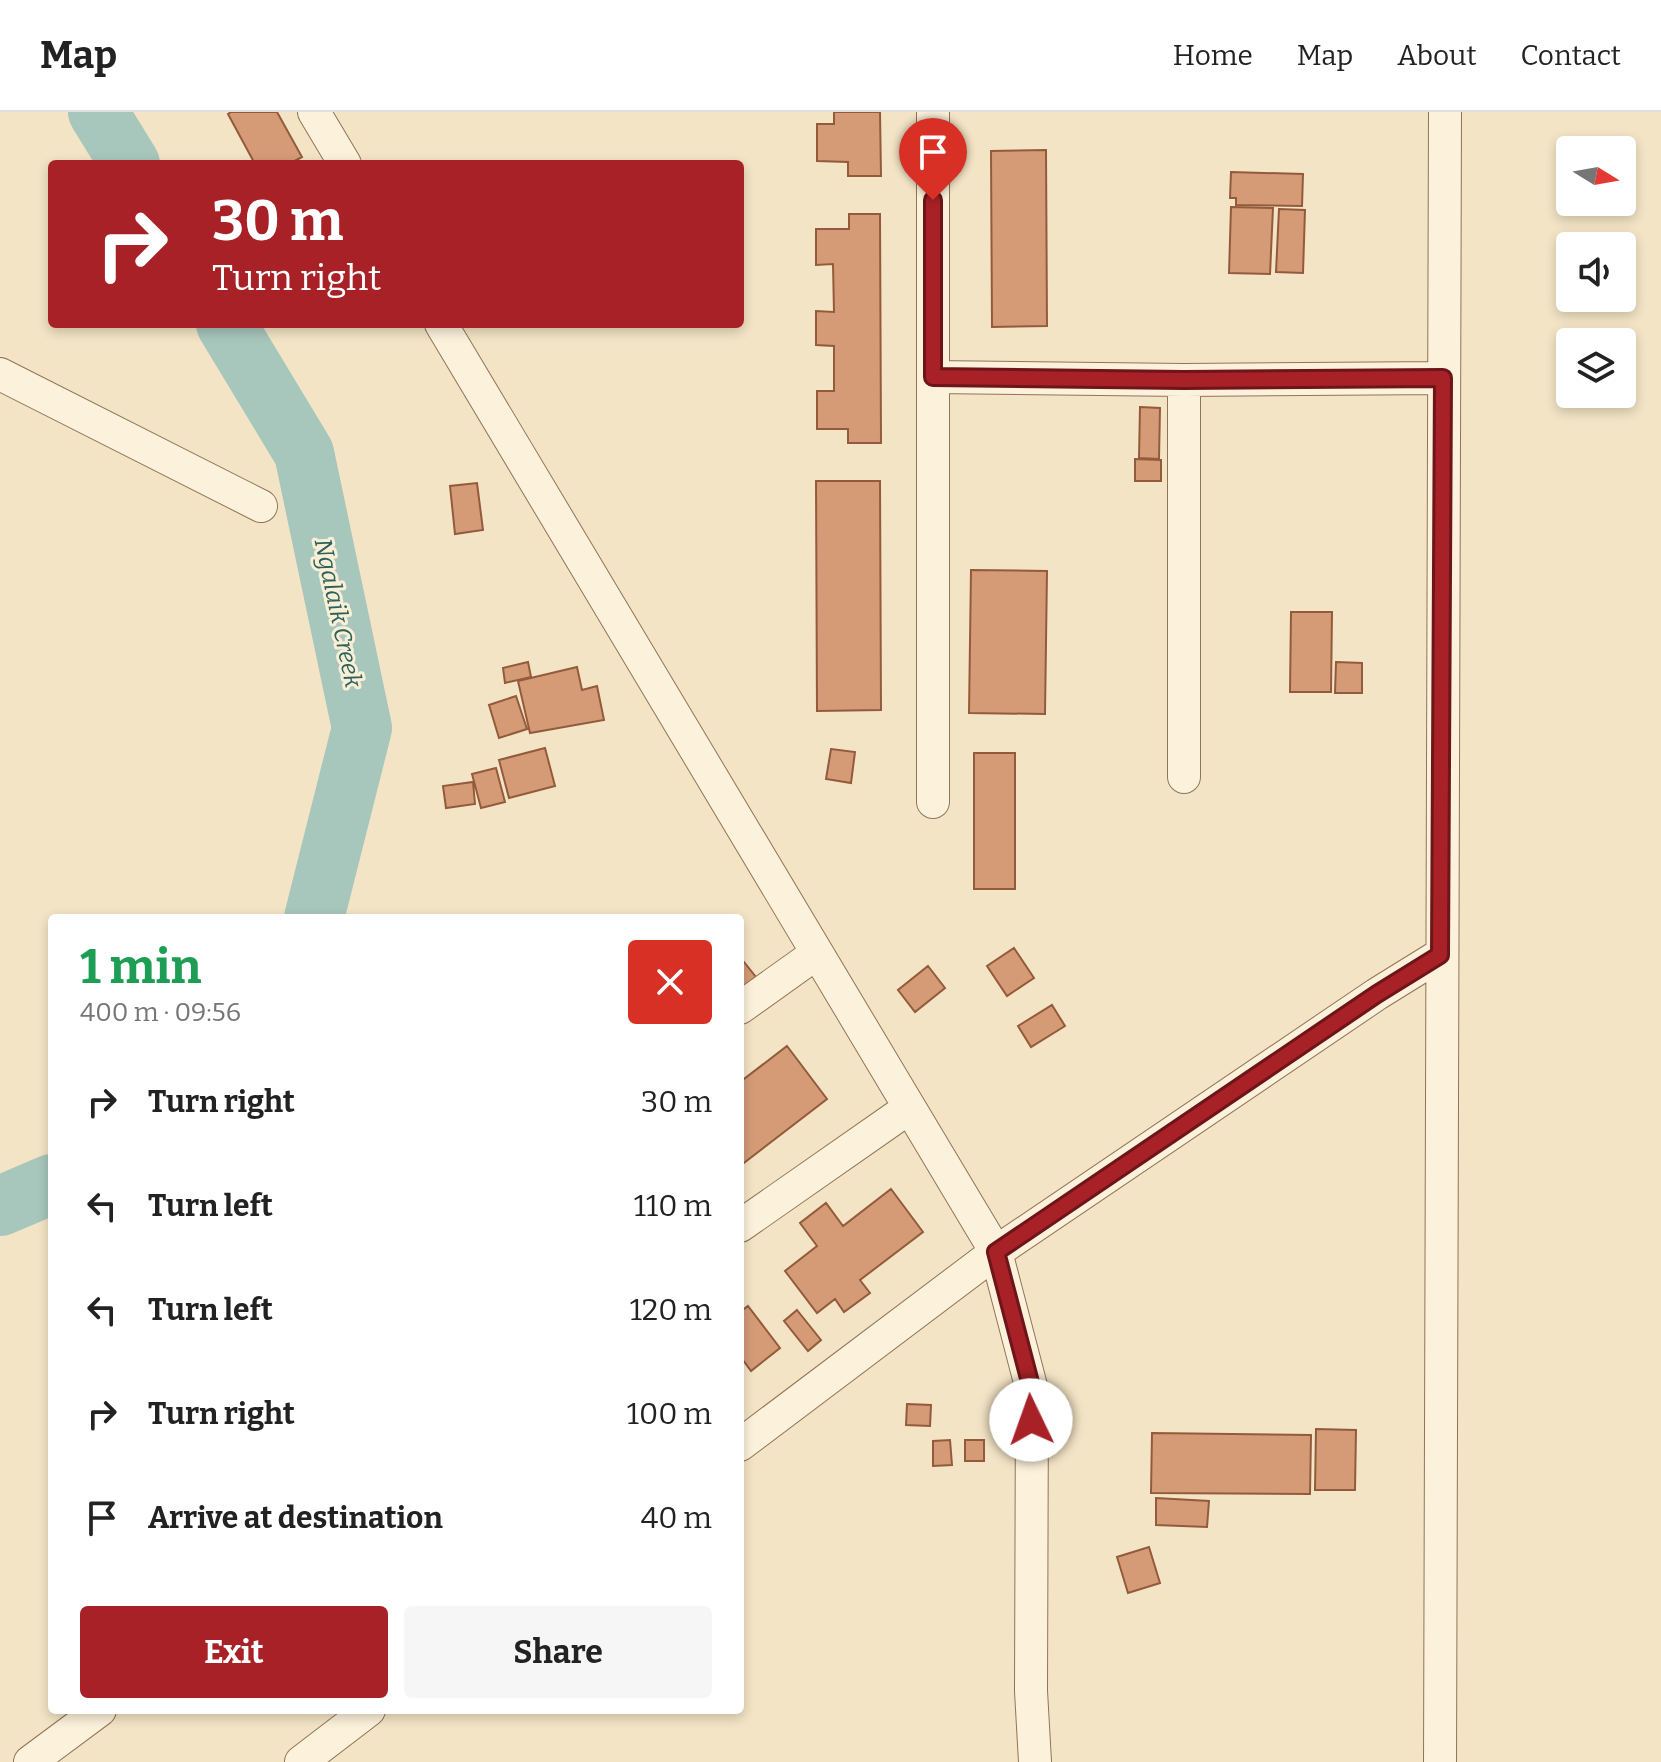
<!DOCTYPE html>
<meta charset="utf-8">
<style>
:root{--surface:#fff;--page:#f6f6f6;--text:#222;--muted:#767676;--line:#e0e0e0;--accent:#a72126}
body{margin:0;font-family:Bitter,serif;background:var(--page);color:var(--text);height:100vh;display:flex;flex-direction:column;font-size:30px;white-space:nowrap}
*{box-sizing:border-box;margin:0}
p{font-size:26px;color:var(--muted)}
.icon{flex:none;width:44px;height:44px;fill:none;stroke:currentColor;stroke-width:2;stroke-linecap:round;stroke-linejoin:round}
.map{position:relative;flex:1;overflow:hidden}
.drawer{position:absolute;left:48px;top:802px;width:696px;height:800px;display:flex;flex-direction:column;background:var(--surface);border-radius:8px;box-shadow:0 4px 12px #0003}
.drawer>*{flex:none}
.hud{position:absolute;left:48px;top:48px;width:696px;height:168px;border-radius:8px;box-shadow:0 4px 12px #0003;background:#a72126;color:#fff;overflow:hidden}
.needle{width:52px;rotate:101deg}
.buttons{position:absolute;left:1556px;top:24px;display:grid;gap:16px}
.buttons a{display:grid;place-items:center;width:80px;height:80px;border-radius:8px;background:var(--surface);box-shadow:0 4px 12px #0003;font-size:40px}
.pin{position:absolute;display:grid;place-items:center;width:68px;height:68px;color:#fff;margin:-82px -34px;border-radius:50% 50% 50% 0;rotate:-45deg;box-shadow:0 0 8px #0007}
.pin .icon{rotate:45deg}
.me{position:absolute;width:88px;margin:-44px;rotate:357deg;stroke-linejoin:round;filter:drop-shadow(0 0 6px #0008)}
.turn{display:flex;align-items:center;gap:28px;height:168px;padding:0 32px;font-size:36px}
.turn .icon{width:104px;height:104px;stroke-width:2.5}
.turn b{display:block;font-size:56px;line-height:68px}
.round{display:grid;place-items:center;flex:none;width:84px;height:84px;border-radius:8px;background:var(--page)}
.overview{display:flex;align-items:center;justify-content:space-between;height:136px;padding:0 32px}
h1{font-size:48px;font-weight:700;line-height:60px;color:#1e9e55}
.button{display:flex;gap:16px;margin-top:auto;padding:16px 32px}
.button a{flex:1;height:92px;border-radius:8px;background:var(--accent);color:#fff;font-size:32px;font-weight:700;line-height:92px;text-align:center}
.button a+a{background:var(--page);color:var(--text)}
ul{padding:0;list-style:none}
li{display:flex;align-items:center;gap:24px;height:104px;padding:0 32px}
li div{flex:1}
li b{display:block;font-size:30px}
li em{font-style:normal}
header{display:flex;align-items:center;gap:48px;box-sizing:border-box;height:112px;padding:0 40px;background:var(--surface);border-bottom:2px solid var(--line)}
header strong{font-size:38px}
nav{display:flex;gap:44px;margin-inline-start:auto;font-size:28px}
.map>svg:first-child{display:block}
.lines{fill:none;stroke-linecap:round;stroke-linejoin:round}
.river{stroke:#a7c6bc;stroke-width:60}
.building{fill:#d59b77;stroke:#935b3b;stroke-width:2}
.street-casing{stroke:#917458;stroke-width:34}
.street{stroke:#fcf1da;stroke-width:32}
.route-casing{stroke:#6d1519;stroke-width:20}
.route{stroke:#a72126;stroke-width:14}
.labels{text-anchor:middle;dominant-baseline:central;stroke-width:6;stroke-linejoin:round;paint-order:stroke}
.water-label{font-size:24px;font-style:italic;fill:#2b605b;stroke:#f9eed6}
</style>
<header>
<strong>Map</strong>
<nav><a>Home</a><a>Map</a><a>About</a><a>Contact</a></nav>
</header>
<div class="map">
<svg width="1661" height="1650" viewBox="0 0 1661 1650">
<rect width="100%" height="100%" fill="#f3e4c5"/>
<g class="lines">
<path class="river" d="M98 0 130 52
M226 212 304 341 362 616 314 806
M0 1094 52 1072"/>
</g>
<path class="building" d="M231 0H277L302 45 289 52H255L228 2Z
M834 0H880L881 64H848V50L817 49V12H834Z
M1046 38 1047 214 992 215 991 39Z
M1231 60 1303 62 1302 94 1236 93V86H1230Z
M1231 95 1273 96 1270 162 1229 161Z
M1279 97 1305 98 1303 161 1276 160Z
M849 102H880L881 331H848V317H817V279H834V234L816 233V199L834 200 833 152 816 153V117H849Z
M1140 295 1160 296 1159 347 1139 346Z
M1135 347 1161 348V369H1135Z
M816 369H880L881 598 817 599Z
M477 371 483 418 455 422 450 374Z
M971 458 1047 459 1045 602 969 601Z
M1291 500H1332L1331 580H1290Z
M528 550 531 565 505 571 503 556Z
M1336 550 1362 551V581H1335Z
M577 555 582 578 597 574 604 608 530 621 518 569Z
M516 584 527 617 499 626 489 593Z
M545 636 555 674 509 686 499 648Z
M831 637 855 640 851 671 826 667Z
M974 641H1015V777H974Z
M496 656 505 690 481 696 472 662Z
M473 670 475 692 446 696 443 674Z
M1014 836 1034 866 1007 884 987 854Z
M740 845 756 865 740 878Z
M928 854 945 876 915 900 898 878Z
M1052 893 1065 914 1031 935 1018 914Z
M787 934 827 987 740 1054V970Z
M891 1077 923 1120 860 1168 870 1181 844 1200 835 1187 817 1201 785 1159 817 1134 800 1111 826 1091 843 1114Z
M748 1194 780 1236 751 1259 740 1244V1200Z
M797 1198 821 1228 808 1239 784 1209Z
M907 1292 931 1293 930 1314 906 1313Z
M1316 1317 1356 1318 1355 1378H1315Z
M1152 1321 1311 1323 1310 1382 1151 1381Z
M950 1328 952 1353 933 1354V1329Z
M965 1328H984V1349H965Z
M1156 1386 1209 1389 1207 1415 1156 1413Z
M1149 1435 1160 1471 1128 1481 1117 1445Z"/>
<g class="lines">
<defs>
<path id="street" d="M314 0 345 52
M441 212 996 1140 1032 1278 1031 1579 1035 1650
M0 262 261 394
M933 265 1184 268 1443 266
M1184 268V665
M933 690V0
M740 896 817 841
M740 1114 909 996
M740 1333 996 1140 1377 882 1440 843
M30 1650 100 1598
M301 1650 369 1598
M1440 1650 1445 0"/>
</defs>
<use href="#street" class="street-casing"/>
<use href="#street" class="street"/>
</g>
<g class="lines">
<defs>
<path id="route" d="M933 88V265L1184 268 1443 266 1440 843 1377 882 996 1140 1032 1278 1031 1308"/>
</defs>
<use href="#route" class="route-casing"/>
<use href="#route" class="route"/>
</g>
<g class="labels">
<g class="water-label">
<text transform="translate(338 501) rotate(78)">Ngalaik Creek</text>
</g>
</g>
</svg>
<div class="buttons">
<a><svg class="needle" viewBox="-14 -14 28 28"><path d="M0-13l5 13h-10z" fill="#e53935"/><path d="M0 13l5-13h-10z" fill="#767676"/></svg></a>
<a><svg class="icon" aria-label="sound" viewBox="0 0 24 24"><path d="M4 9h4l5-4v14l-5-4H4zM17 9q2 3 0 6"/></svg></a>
<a><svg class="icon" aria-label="layers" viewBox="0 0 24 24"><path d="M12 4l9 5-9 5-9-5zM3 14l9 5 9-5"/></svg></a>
</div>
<div class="pin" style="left:933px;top:88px;background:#d93025"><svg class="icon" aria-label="arrive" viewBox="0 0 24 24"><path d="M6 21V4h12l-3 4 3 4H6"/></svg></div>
<svg class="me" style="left:1031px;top:1308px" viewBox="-20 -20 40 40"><circle r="19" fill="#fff"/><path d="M0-13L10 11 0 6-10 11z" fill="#a72126"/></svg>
<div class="hud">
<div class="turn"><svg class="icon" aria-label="right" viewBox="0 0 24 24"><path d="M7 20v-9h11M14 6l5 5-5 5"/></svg><div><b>30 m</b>Turn right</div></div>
</div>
<section class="drawer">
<div class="overview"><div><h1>1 min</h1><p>400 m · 09:56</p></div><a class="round" style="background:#d93025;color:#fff"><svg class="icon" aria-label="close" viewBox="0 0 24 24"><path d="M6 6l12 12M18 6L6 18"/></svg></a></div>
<ul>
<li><svg class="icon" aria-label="right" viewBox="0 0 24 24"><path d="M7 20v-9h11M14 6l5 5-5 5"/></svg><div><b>Turn right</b></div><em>30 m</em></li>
<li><svg class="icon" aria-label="left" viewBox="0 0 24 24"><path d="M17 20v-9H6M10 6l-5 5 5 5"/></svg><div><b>Turn left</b></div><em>110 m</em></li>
<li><svg class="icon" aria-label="left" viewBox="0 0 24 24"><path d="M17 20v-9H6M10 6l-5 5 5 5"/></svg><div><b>Turn left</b></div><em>120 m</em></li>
<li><svg class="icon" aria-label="right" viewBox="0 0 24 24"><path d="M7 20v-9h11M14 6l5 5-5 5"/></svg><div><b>Turn right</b></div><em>100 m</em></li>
<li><svg class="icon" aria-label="arrive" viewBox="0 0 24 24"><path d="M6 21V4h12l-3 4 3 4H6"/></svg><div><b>Arrive at destination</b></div><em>40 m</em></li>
</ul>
<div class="button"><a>Exit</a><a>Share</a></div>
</section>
</div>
